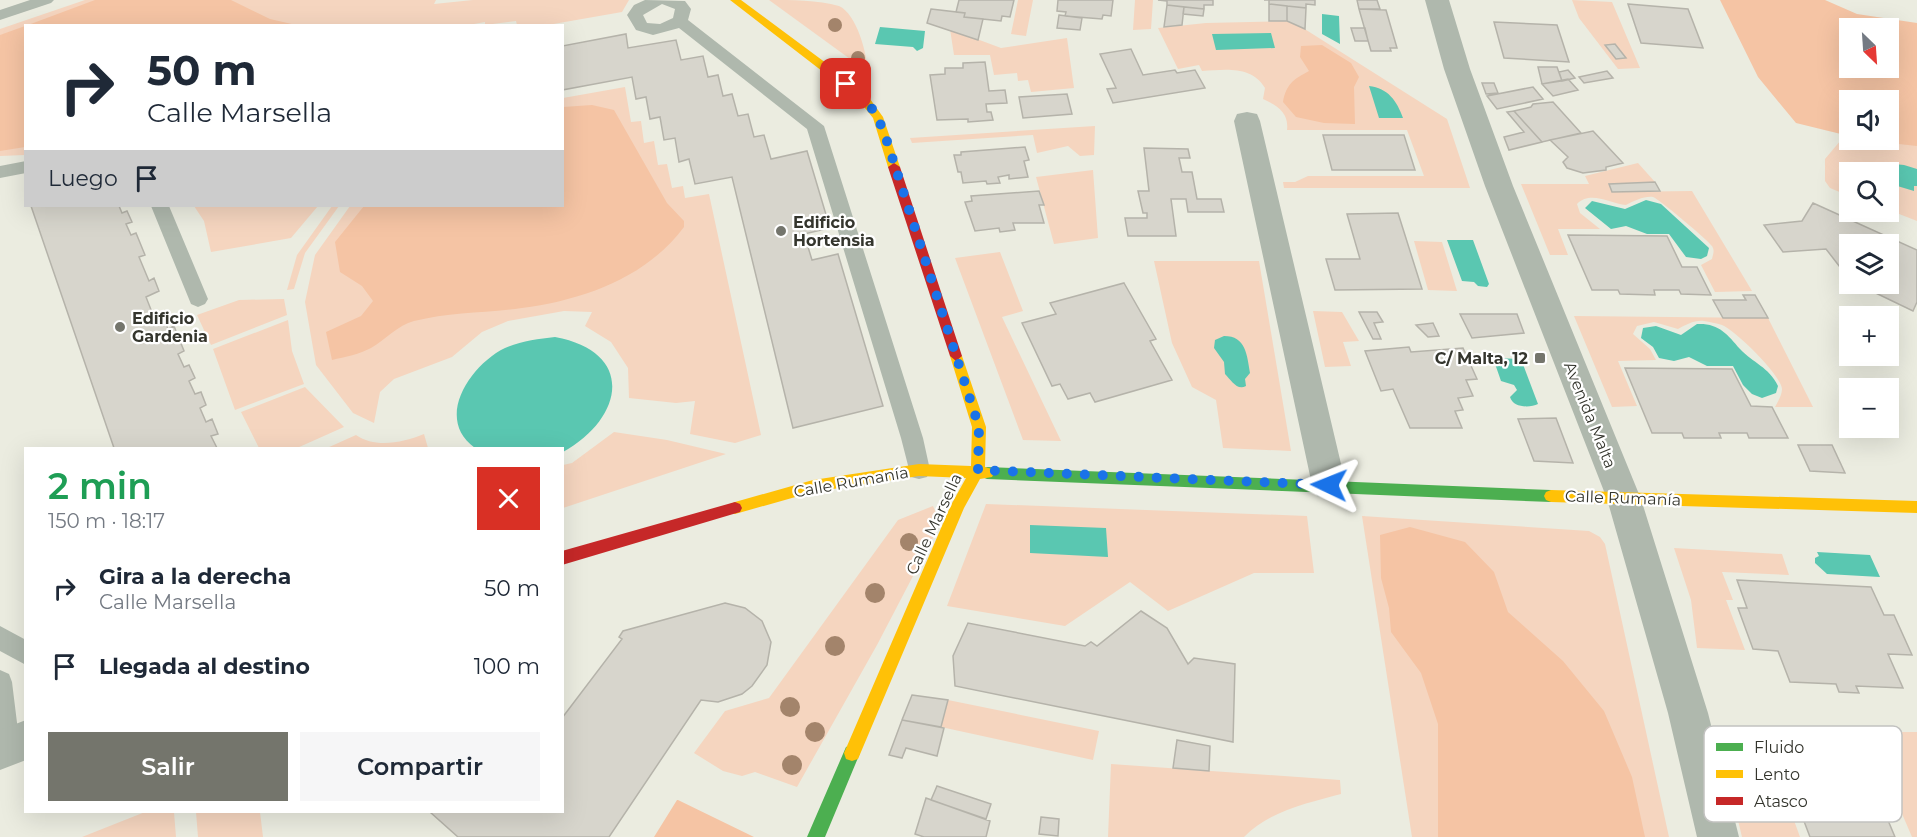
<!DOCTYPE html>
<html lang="es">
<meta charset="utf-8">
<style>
:root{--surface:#fff;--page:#f6f6f7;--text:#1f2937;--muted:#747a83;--accent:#74756c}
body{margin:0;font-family:Montserrat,sans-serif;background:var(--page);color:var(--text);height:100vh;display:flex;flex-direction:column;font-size:22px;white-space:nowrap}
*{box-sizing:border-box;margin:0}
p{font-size:20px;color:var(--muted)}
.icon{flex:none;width:33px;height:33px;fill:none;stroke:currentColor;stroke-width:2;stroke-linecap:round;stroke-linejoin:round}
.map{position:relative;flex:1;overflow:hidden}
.sheet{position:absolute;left:24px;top:447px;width:540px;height:366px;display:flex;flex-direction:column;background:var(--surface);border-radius:0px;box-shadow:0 6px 24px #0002}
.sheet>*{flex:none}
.hud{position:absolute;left:24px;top:24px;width:540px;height:183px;border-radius:0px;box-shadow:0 6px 24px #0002;background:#fff;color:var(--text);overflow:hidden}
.needle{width:39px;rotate:155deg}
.fabs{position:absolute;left:1839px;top:18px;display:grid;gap:12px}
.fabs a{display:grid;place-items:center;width:60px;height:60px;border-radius:0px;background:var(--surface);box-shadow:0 6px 24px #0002;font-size:30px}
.pin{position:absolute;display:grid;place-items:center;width:51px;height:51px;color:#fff;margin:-26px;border-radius:12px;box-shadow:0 3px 9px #0006}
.me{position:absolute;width:66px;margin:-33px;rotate:272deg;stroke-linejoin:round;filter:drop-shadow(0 0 4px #0008)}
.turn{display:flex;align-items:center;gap:21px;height:126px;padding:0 24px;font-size:27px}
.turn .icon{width:78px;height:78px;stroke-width:2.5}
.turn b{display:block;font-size:42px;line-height:51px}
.then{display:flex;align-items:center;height:57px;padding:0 24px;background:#0003;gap:12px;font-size:22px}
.round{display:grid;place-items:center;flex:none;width:63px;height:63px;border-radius:0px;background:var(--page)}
.overview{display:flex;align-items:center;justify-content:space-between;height:102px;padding:0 24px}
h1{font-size:36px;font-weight:600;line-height:45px;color:#1e9e55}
.action{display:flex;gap:12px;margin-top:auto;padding:12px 24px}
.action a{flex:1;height:69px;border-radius:0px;background:var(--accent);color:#fff;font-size:24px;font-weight:600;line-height:69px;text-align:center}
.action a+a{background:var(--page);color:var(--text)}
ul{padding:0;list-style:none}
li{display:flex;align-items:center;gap:18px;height:78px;padding:0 24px}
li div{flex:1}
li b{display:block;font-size:22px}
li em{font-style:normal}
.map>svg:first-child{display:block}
.green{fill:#f5d5bf}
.forest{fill:#f5c4a4;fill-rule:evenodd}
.water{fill:#5ac7b1}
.building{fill:#d7d5cc;stroke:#b5b3aa;stroke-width:1.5}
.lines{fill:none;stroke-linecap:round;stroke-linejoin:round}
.lane{fill:#afb8ad;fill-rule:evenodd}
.street{fill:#afb8ad;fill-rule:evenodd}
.fast{fill:#4caf50;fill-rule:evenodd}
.slow{fill:#ffc107;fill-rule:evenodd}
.jam{fill:#c62828;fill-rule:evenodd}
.tree{fill:#a3846b}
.route{stroke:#1a73e8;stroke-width:10;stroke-dasharray:0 18}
.poi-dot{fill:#74756c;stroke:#fff;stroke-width:2}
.labels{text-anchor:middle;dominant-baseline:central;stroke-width:4.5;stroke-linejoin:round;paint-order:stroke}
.poi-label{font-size:16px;font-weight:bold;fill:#34352d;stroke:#fff;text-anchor:start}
.street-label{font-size:16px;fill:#34352d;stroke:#fff}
.key{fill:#fff;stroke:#c2c2c0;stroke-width:1.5}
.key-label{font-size:16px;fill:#34352d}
</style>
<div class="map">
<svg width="1917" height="837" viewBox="0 0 1917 837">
<rect width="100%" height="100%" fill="#ebece0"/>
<path class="green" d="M85 0H436L434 4 473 0H629L622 12 542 26 517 25 516 21 485 25V22L463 26H26L25 155 0 156V29Z
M769 0C791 0 818 0 839 6 857 14 867 54 868 72Z
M1018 0H1033L1026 36 1011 34Z
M1135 0H1153L1151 29 1133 30Z
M1572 0 1612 2 1640 68 1618 69 1579 18Z
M1292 21 1447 119 1470 188H1284L1283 182H1295L1308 176H1424L1407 130H1287C1289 113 1278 106 1263 99L1265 88C1251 65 1225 70 1202 71L1199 65 1178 69 1158 28 1206 23Z
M950 29 1001 48 1067 38 1074 88 1031 92 1028 80 1018 81 1017 73 994 75 990 55H954Z
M625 87 631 122 641 121 644 143 654 141 658 165 667 164 672 188 683 186 685 198 709 194 761 435 735 443 690 434 695 401 676 403 629 398 628 368 611 342 585 326 592 312 564 311 508 321 482 332 452 357 394 379 380 392 374 423 353 413 316 365 305 302 315 255 350 206H562L563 98Z
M1095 126 1094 155 1080 156 1068 146 1037 153 1033 135 912 143 910 138Z
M1849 138 1917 142V221L1889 210 1888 172H1850L1849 196 1830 188 1825 181V159L1841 140Z
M1638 163 1655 182 1609 184 1612 192 1692 191 1752 291 1715 292 1701 265 1712 259C1713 254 1715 251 1712 246 1709 241 1659 199 1653 197 1644 196 1634 201 1626 205 1610 204 1591 190 1577 204L1580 213 1600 229H1558L1568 255H1550L1521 184H1589L1585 176Z
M1093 170 1098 238 1054 244 1036 177Z
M194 206H318L291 238 211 252 204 221Z
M332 206H339L305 253 294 289 287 290 297 255Z
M1414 241 1442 242 1457 291 1428 290Z
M1000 252 1023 311 1002 317 1061 441 1023 440 955 258Z
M1154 261H1259L1291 451 1223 448 1216 400 1192 387 1172 343Z
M284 299 287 315 211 345 197 315 239 300Z
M1313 311 1342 312 1359 341 1343 342 1351 366 1325 367Z
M1574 316 1768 318 1813 407H1775C1778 401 1782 395 1782 389 1781 375 1736 331 1722 325 1717 323 1709 322 1704 321 1694 320 1686 325 1678 329L1654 322 1637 326 1633 334 1650 349 1656 360 1618 361 1637 406 1612 407Z
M288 320 292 351 304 384 235 410 213 349Z
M305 387 344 427 297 448H259L241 412Z
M614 432 667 440 726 454 563 508V465L572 463Z
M424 434 428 448H327L356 435C376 449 404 442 424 434Z
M986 504 1307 516 1314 573H1254L1168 611 1130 582 1065 626 947 606Z
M933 506 937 515 936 532 877 645 797 787 755 772 742 776 723 771 694 753 725 711 769 698 898 520Z
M1362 516 1589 531 1600 537 1605 544 1669 837H1412Z
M1674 548 1782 554 1789 575 1722 572 1733 600H1726L1745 650 1697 648 1691 600Z
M948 700 1099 731 1093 760 941 727Z
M1917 732V837H1912L1879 760 1771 757 1800 837H1742L1717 733Z
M1111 764 1340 780 1341 794C1308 803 1269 811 1244 837H1108Z
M145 812H174L176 837H82Z
M196 812H260L263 837H198Z"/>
<path class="forest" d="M95 0H231L270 19 296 25H28Z
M1720 0H1825L1857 14 1917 23V146L1862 140H1888V100H1850L1849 136 1796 123 1758 77ZM1888 28V68H1850V28Z
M25 26V147L0 151V35Z
M1322 45 1351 63 1359 77 1354 87 1355 124 1324 123 1296 117 1283 102C1286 84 1294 79 1309 71L1300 57 1301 46Z
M592 105 614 110 667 203 684 221V227C646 278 583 300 522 308 485 313 450 312 414 321 398 325 385 340 371 348 360 354 345 357 332 360L326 332 361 316 373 301 362 286 340 272 335 242 364 206H562L563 107Z
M1410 527 1465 542 1494 572 1508 612 1563 661 1604 711 1632 777 1645 837H1438V724L1421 673 1391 632 1389 608 1381 578 1380 535Z
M677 800H678L754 837H654Z"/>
<path class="water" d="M1322 14 1339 16 1340 44 1322 34Z
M880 27 925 31 923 48 917 51 913 47 875 44Z
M1271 33 1275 48 1216 50 1212 34Z
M1369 86C1388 88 1397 101 1403 118H1379Z
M1884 163 1904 165 1917 169V186H1914V191L1894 185 1895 180 1889 178 1888 172 1875 171Z
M1646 200 1661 204 1709 248 1707 256 1701 259 1686 257 1669 234H1647L1626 226 1611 229 1585 208 1592 201 1625 209Z
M1447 240H1473L1489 284 1487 287 1478 286 1474 282 1462 281Z
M1697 324C1719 323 1727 334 1740 349 1753 363 1769 367 1778 386L1776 393 1762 398 1752 394 1743 385 1733 366H1707L1689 357 1674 361 1659 358 1653 347 1641 338 1643 328 1656 326 1681 335Z
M1224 336C1246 336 1247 355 1250 373L1245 379 1246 386C1237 391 1231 380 1225 374L1224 362 1214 348 1215 340Z
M555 337C636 352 624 418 563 452L562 448H475C434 419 470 365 505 348 521 341 538 339 555 337Z
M1493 358 1521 359 1538 404C1530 408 1513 408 1510 397L1517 390 1514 385 1501 381Z
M1030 525 1106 528 1108 557 1030 553Z
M1817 552 1870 555 1880 577 1827 574 1815 563V558L1819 556Z"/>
<path class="building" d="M959 0H1014L1010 17 1002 16 1001 21 964 17 965 13 956 12Z
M1058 0H1113L1111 16 1103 15 1102 19 1065 16 1066 12 1057 11Z
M1158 0H1213V5H1204V9L1167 5V1Z
M1264 0H1315V5L1306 4V8L1287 6 1269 4V0Z
M1357 0H1377L1380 9H1359Z
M1269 4 1287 6V21H1269Z
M1628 4 1688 9 1703 48 1641 43Z
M1167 5 1184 7 1182 25 1164 27Z
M1287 6 1306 8 1305 29 1287 21Z
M1184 7 1204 9 1203 16 1183 14Z
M931 9 965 13 964 17 983 19 978 40 927 23Z
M1359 9 1386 10 1397 48H1390L1391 51H1371Z
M1059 15 1082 18 1080 30 1057 28Z
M1494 22 1557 25 1569 62 1504 58Z
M1351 28H1365L1368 41H1355Z
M626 34 628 48 676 40 681 60 703 56 708 77 718 75 723 96 732 94 738 116 748 114 754 137 764 135 771 159 807 151 830 228 804 234 812 260 838 254 883 406 793 428 732 177 695 184 689 159 679 162 675 138 664 140 660 117 650 119 646 97 636 99 632 77 562 90V46Z
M1615 44 1626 58 1616 59 1605 45Z
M1131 49 1143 75 1175 70 1177 73 1195 70 1205 88 1113 103 1107 89 1116 88 1100 54Z
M985 62 989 91 1005 90 1007 103 986 104 987 112H991L993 120 968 122V119L937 120 930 75 945 74V68H963V63Z
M1538 67H1557L1562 81 1542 84Z
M1568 70 1575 78 1562 81 1559 72Z
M1607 71 1613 78 1584 83 1579 77Z
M1568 79 1578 90 1553 96 1542 84Z
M1482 83H1494L1498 93 1486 94Z
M1533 87 1543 99 1497 109 1487 96Z
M1067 94 1072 114 1023 118 1019 97Z
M1553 102 1581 133 1542 142 1514 111 1531 107 1533 104Z
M1514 111 1542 142 1509 150 1504 137 1524 132 1507 112Z
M1593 131 1623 163 1606 167V170L1583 173 1567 168 1563 162 1568 157 1550 140Z
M1323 135H1404L1415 170H1332Z
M1025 147 1029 160 1024 161 1028 177 1009 179V175L998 177 1000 183 987 184 986 181 963 183 961 172H958L954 155H961V152Z
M1144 148 1188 149 1190 158H1179L1182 172H1192L1197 199H1221L1224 212H1188L1186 199H1171L1176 236H1128L1125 218H1147V213H1143L1138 191H1149Z
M1655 182 1660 191 1612 192 1609 184Z
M1039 191 1044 205H1039L1044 223H1013L1015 230 1000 232 999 228 975 231 965 202 972 201 971 196Z
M1813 203 1917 250V302L1913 311 1857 284H1888V244H1850V280L1826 249 1783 252 1764 225 1802 221Z
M31 206H119L122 213 127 211 132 222 126 224 131 235 136 233 145 255 139 257 149 281 154 278 159 291 146 297 155 320 163 316 168 329 174 326 184 351 178 354 184 367 189 365 195 378 189 381 195 394 201 392 206 405 200 408 206 422 212 419 218 434 211 436 217 448H114Z
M1398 213 1422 289 1335 290 1326 259H1360L1347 214Z
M1568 235 1667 236 1682 267H1697L1711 295 1681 294 1679 290H1654L1655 295 1620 294 1618 290H1592Z
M1124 283 1156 339 1150 341 1172 380 1095 402 1090 393 1068 399 1060 384 1052 386 1022 323 1056 314 1050 303Z
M1743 295H1755L1768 318H1723L1713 300H1746Z
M1359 312H1377L1383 322 1374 323 1381 339H1373Z
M1460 314H1517L1524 333 1472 338Z
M1433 323 1439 336 1428 337 1416 325Z
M1409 347 1411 352 1463 348 1477 379 1466 380 1473 396 1458 398 1463 410 1455 411 1462 428H1410L1393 389 1381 391 1365 351Z
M1625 368 1732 369 1751 406 1772 407 1788 438H1749L1747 433H1719L1721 438H1684L1682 433H1652Z
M1556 418 1573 463 1534 461 1518 419Z
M1798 445H1832L1845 473 1810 471Z
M1737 580 1871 587 1884 615H1894L1912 655 1888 654 1903 688 1856 686 1859 693 1839 692 1836 684 1790 682 1778 651 1753 649 1738 608H1747Z
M725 603 745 608 762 621 771 642 767 665 752 686 742 694 718 702 701 700 609 837H458L430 812H562V718L622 639 619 637 623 631Z
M1141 611 1167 628 1188 664 1194 658 1235 664 1233 742 955 686 953 656 968 623 1085 646 1091 642 1097 646Z
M912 695 948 700 941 727 902 720Z
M902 720 944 728 937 756 906 748 902 758 889 755Z
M1177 740 1210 746 1209 771 1173 768Z
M1785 771 1869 775 1895 837H1810Z
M937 786 991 804 986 819 931 800Z
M926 798 990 821 986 837H924L915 834Z
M1041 817 1059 819 1058 836 1039 834Z"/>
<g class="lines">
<path class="lane" d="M30 0H54L51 3 0 20V10Z
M645 0 685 1 691 9 688 20 824 126 923 438 930 470 927 477 919 479 911 477 901 438 807 129 679 28 653 35 636 30 627 15 634 5ZM662 4 675 9 673 18 660 24 647 23 643 15Z
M26 161V173L0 178V166Z
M151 206H169L208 299 205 304 198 307 191 304Z
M0 626 26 640V665L0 651Z
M0 670 9 674 12 682 20 747 16 756 7 760 0 757Z"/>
<path class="street" d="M1425 0H1449L1470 69 1513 186 1641 499 1708 713 1739 837H1697L1668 713 1607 499 1485 186 1444 69Z
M1247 112 1257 114 1260 121 1346 485 1341 496 1329 500 1317 496 1312 485 1234 121 1237 114Z
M26 720V760L0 770V730Z"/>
<path class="fast" d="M987 467 1551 490 1556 492 1558 496 1556 500 1551 502 987 479 982 477 980 473 982 469Z
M852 745 858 747 860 753 825 837H807L846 747Z"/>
<path class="slow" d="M730 0H741L865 92 883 117 900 167 898 170 894 171 888 167 873 118 857 98Z
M956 351 962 356 986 427 985 467 992 469 994 473 992 477 980 479 964 508 858 759 852 761 846 759 844 753 951 505 966 478 919 476 813 492 735 514 730 512 728 508 730 504 735 502 813 480 919 464 971 466 972 427 950 356Z
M1551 490 1917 501V513L1551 502 1546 500 1544 496 1546 492Z"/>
<path class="jam" d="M894 163 900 167 962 356 956 361 950 356 888 167Z
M735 502 740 504 742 508 740 512 562 565V551Z"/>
</g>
<g class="tree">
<circle cx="835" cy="25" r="7"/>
<circle cx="858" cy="58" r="7"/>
<circle cx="909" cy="542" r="9"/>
<circle cx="875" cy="593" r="10"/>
<circle cx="835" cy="646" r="10"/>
<circle cx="790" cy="707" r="10"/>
<circle cx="815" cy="732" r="10"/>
<circle cx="792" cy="765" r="10"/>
</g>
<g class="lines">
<path class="route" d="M846 84 871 107 883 129 979 427 978 470 1329 485"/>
</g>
<g class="poi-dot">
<circle cx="781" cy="231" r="6"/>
<circle cx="120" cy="327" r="6"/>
<rect x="1534" y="352" width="12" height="12" rx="3"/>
</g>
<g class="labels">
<g class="poi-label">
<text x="793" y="222">Edificio<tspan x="793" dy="18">Hortensia</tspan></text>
<text x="132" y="318">Edificio<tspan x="132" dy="18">Gardenia</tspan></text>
<text x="1528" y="358" text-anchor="end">C/ Malta, 12</text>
</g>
<g class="street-label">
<text transform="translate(1590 415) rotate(68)">Avenida Malta</text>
<text transform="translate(851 482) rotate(-10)">Calle Rumanía</text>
<text transform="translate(1623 498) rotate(2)">Calle Rumanía</text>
<text transform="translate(934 524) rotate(-65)">Calle Marsella</text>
</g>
</g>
<rect x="1704" y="726" width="198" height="96" rx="9" class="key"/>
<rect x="1716" y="743" width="27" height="8" fill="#4caf50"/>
<rect x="1716" y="770" width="27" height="8" fill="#ffc107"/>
<rect x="1716" y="797" width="27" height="8" fill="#c62828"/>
<g class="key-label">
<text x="1754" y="753">Fluido</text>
<text x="1754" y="780">Lento</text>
<text x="1754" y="807">Atasco</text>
</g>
</svg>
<div class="fabs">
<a><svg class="needle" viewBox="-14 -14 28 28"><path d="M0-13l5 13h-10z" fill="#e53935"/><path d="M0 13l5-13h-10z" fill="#747a83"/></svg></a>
<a><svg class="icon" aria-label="sound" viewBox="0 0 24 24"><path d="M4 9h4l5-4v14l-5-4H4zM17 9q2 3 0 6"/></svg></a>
<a><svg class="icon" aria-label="search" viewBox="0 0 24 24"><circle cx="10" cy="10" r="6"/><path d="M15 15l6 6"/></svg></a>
<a><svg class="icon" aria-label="layers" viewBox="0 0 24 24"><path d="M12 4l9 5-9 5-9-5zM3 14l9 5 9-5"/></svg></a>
<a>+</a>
<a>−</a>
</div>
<div class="pin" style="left:846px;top:84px;background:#d93025"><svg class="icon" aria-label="arrive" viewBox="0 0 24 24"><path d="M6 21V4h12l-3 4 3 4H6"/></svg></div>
<svg class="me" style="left:1329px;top:485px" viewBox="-20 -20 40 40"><path d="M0-17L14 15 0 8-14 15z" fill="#1a73e8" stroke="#fff" stroke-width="4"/></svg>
<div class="hud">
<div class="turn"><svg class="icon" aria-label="right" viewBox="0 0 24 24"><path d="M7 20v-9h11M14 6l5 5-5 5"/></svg><div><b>50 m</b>Calle Marsella</div></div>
<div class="then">Luego<svg class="icon" aria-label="arrive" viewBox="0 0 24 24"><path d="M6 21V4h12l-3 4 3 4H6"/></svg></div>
</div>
<section class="sheet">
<div class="overview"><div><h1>2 min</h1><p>150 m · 18:17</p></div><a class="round" style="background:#d93025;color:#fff"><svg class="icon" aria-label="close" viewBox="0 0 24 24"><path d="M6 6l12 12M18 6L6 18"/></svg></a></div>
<ul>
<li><svg class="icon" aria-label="right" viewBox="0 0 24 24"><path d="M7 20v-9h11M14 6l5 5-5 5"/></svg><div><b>Gira a la derecha</b><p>Calle Marsella</p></div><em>50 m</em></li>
<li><svg class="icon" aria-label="arrive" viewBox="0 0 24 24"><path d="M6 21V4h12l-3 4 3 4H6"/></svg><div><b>Llegada al destino</b></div><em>100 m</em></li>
</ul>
<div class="action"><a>Salir</a><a>Compartir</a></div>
</section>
</div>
